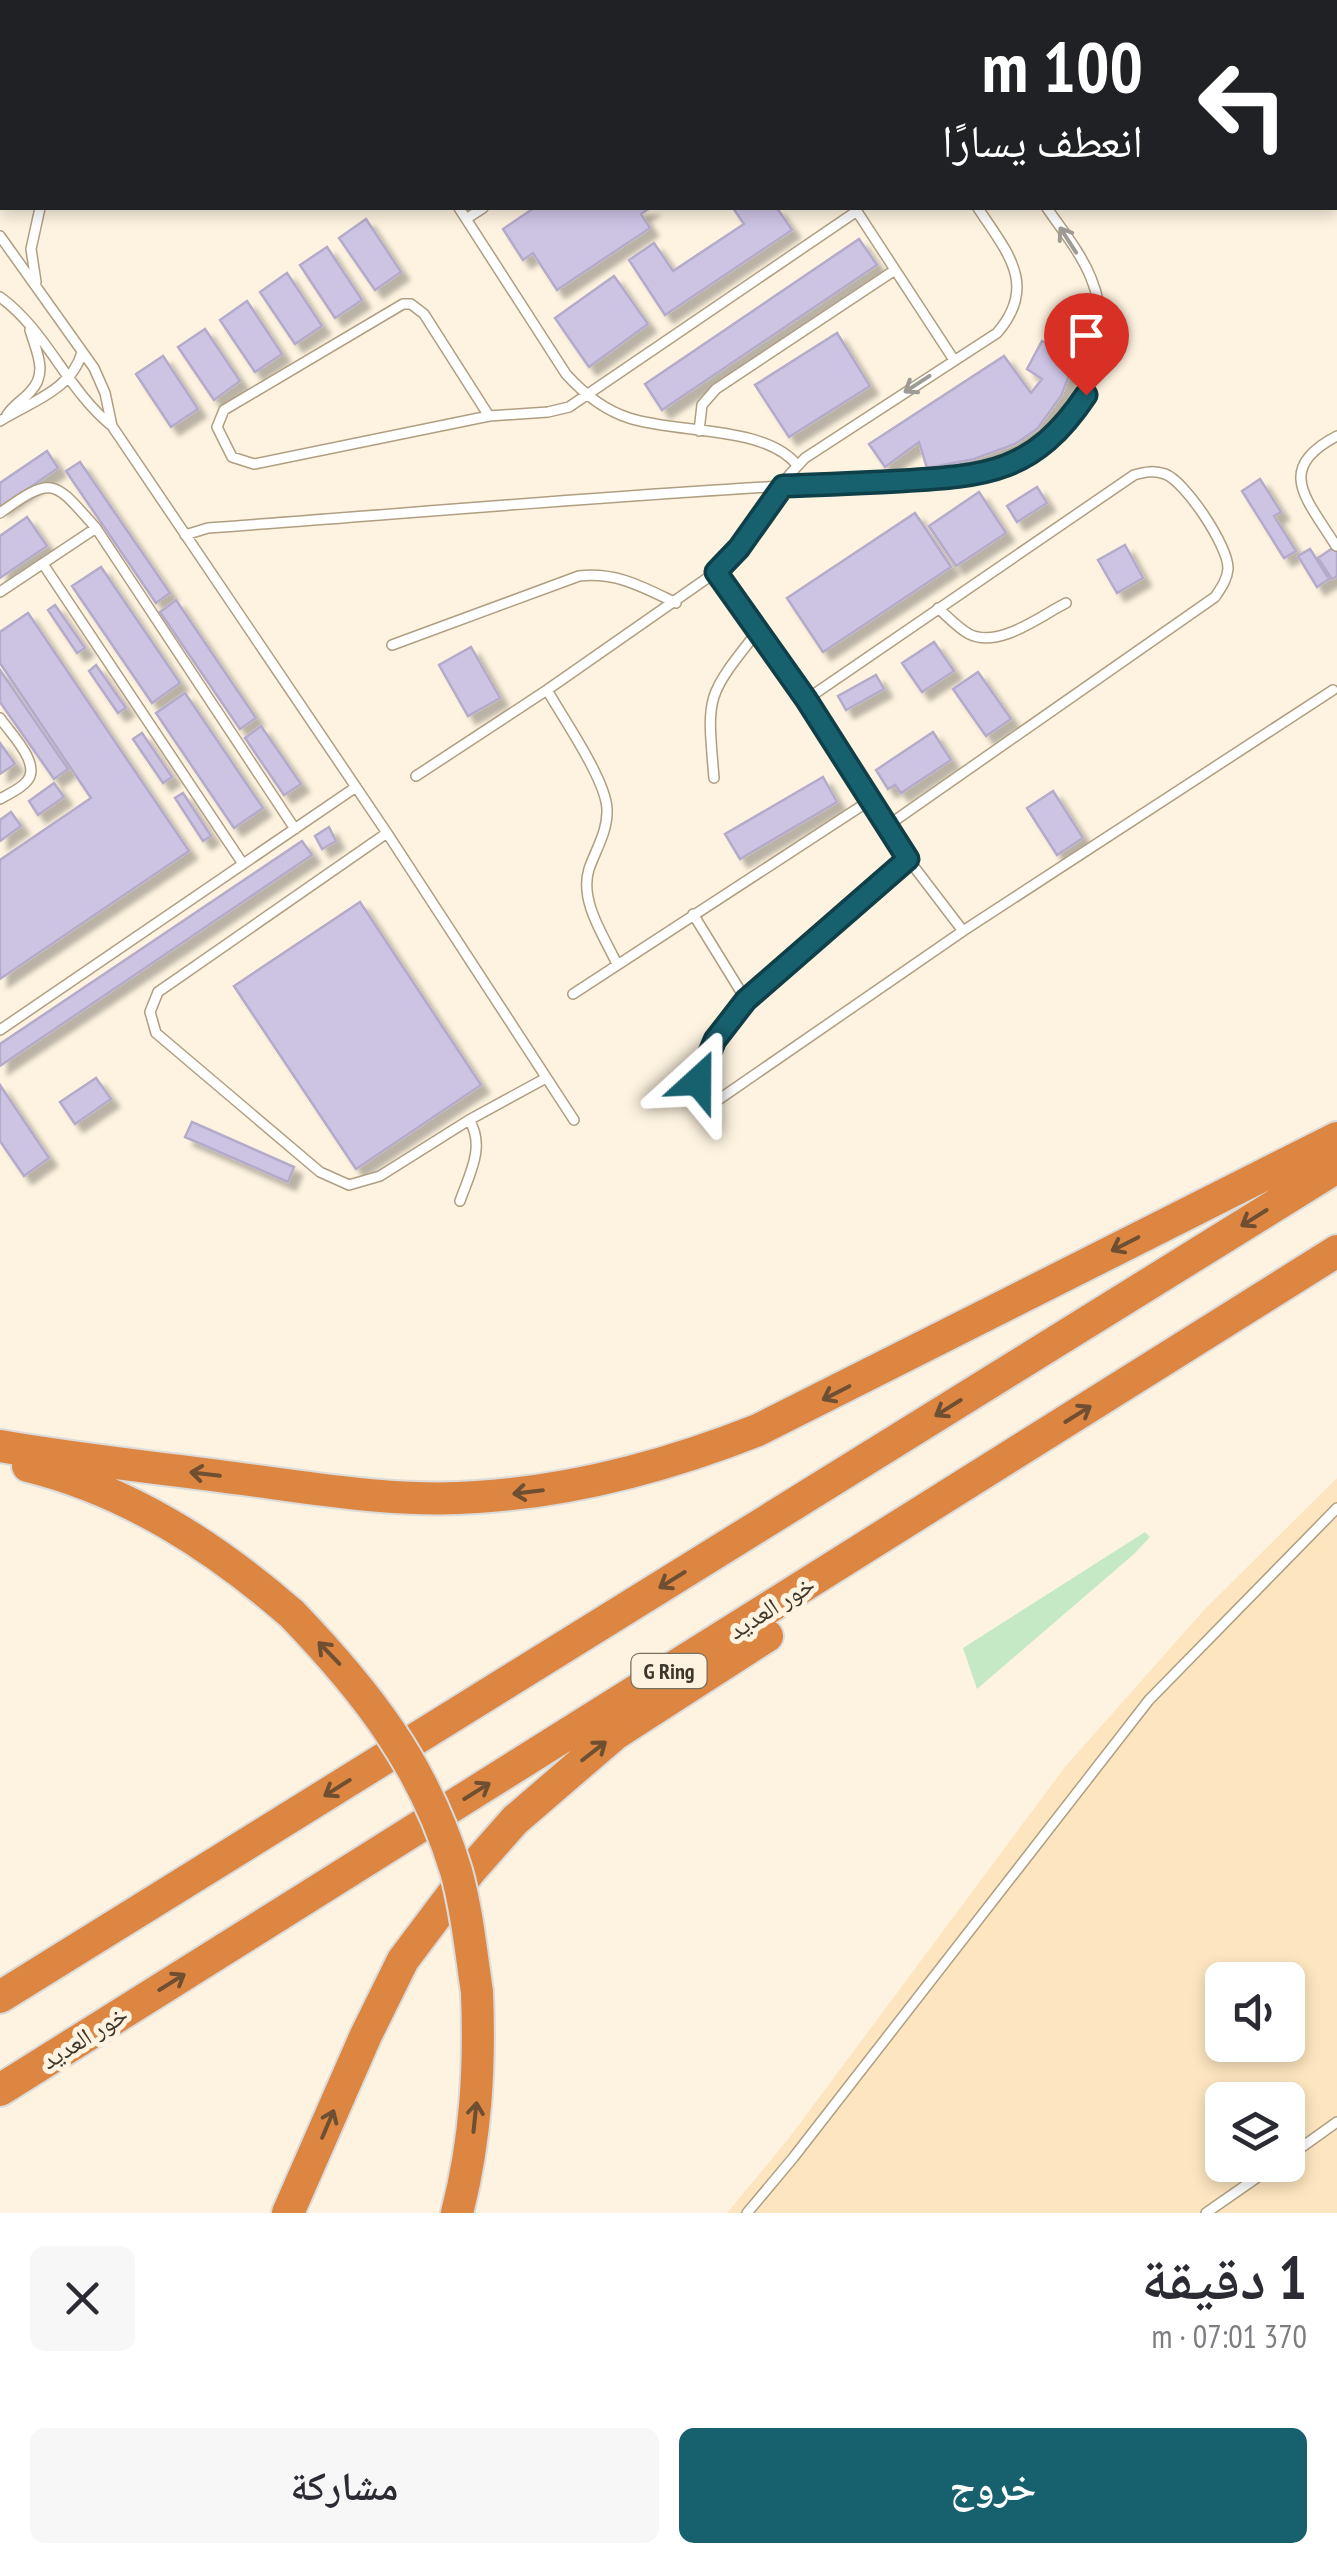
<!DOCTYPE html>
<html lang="ar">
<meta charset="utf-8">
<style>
:root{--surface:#fff;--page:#f7f7f7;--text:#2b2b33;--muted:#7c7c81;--accent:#17616f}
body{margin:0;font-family:"PT Sans Narrow","Noto Naskh Arabic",sans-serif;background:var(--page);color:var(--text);direction:rtl;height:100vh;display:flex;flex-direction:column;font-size:38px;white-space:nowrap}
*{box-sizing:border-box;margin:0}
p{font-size:32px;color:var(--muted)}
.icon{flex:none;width:55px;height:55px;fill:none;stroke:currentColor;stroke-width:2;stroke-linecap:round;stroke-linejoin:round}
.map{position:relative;height:2213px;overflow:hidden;direction:ltr}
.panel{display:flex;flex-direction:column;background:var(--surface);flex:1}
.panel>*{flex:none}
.top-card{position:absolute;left:0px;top:0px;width:1338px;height:210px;box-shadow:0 5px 15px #0003;direction:rtl;background:#202124;color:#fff;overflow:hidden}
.buttons{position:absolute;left:1205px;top:1962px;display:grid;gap:20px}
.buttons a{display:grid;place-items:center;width:100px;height:100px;border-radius:15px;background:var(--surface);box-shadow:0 5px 15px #0003;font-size:50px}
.pin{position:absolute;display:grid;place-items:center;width:85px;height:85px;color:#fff;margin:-102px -42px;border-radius:50% 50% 50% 0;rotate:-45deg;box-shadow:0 0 10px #0007}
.pin .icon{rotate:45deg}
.me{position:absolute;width:110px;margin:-55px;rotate:24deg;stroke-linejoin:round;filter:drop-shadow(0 0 8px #0008)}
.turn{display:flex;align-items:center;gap:35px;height:210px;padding:0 30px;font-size:45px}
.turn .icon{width:130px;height:130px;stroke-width:2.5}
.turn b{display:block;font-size:70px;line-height:85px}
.round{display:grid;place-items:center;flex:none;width:105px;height:105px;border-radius:15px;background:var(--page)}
.overview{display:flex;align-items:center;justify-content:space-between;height:170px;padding:0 30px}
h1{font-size:60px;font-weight:600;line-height:75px}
.cta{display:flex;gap:20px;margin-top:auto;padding:20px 30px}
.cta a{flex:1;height:115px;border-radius:15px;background:var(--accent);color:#fff;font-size:40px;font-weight:600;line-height:115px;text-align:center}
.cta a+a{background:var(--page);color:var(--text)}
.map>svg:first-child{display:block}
.built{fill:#fce5bf;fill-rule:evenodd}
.green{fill:#c5e9c5}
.building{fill:#cdc4e4;stroke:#b4abca;stroke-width:2.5;filter:url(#shadow)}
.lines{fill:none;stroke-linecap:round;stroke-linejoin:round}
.lane-casing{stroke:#b09e81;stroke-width:12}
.street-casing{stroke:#b09e81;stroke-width:21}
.highway-casing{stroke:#dcdbd9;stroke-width:36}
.lane{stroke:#fff;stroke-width:9}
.street{stroke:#fff;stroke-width:18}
.highway{stroke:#dd8642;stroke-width:32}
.highway-bridge-casing{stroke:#dcdbd9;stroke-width:36;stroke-linecap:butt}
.highway-bridge{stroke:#dd8642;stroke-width:32}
.oneway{stroke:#9e9b95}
.oneway2{stroke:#6e4f32}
.route-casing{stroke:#0f3f48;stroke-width:25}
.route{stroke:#17616f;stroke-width:18}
.labels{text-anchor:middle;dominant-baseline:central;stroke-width:10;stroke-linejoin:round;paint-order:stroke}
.shield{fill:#fef3e0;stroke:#786f61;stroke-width:2.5}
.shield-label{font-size:22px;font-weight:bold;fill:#3e372b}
.street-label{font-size:25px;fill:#3e372b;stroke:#fef3e0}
</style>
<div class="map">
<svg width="1337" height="2213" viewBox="0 0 1337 2213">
<defs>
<filter id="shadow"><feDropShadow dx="8" dy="8" stdDeviation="2.5" flood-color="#0004"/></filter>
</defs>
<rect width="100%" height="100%" fill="#fef3e0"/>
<path class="built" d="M1337 1478V2213H727L789 2138 1065 1767 1205 1609ZM1222 1980H1288V2045H1222ZM1222 2100H1288V2165H1222Z"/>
<path class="green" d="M1145 1532 1150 1537 1134 1554 977 1689 963 1648Z"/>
<path class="building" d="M967 0H1028L1030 2H968Z
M534 208H650L641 214 650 228 557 290 533 253 523 260 503 229Z
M733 208H777L792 230 665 315 629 260 654 243 673 271 744 224Z
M366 219 401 272 375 290 339 238Z
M859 239 877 265 662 410 645 384Z
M327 247 362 300 335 318 300 265Z
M287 273 322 326 295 344 260 292Z
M614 276 648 324 589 367 555 318Z
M247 301 282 354 255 372 220 320Z
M205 329 240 381 214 400 178 347Z
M837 333 870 386 789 437 755 385Z
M1042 341 1076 358 1061 396 1037 429 1015 444 974 459 927 468 919 442 885 467 869 444 1004 356 1031 393 1042 379 1027 369Z
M163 356 198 409 171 427 136 374Z
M47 451 58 468 0 508V483Z
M80 462 170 593 156 603 66 471Z
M1260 479 1281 512 1274 516 1296 551 1284 558 1242 491Z
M1037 487 1047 503 1017 522 1007 506Z
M979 492 1006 533 956 566 929 526Z
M915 513 951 567 823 652 787 598Z
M27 517 47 546 0 578V536Z
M1125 545 1143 578 1117 593 1098 560Z
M1337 545V576L1332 579 1318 558Z
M1310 549 1329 579 1317 587 1298 556Z
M101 567 180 683 152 703 72 586Z
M176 600 256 718 240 729 160 612Z
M55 605 85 648 77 653 48 610Z
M28 613 189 851 0 979V860L91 798 0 663V632Z
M934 642 954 671 922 692 902 663Z
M471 647 500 698 468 716 439 665Z
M96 665 126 708 118 713 89 671Z
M0 670 68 769 54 779 0 702Z
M978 672 1011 719 986 736 953 689Z
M876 675 884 689 846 710 838 696Z
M185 693 263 808 234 828 156 713Z
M261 726 301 784 284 795 245 738Z
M933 732 951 760 901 793 895 785 888 789 876 770Z
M142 733 172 777 163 783 133 739Z
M0 743 15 764 0 774Z
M823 777 837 802 740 859 725 834Z
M54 783 64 797 38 815 29 801Z
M1053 791 1083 838 1057 855 1027 808Z
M183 793 211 836 203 841 175 798Z
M11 812 21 826 0 841V820Z
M329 827 336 841 322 849 315 836Z
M302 841 312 855 0 1066V1044Z
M360 902 481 1085 356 1169 234 986Z
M96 1078 111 1099 75 1124 60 1102Z
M0 1085 49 1158 24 1176 0 1141Z
M192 1122 294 1167 288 1182 185 1137Z"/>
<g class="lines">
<defs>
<path id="lane" d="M845 0 846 2
M909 0 911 2
M1152 2 1155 0
M459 208 566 374C584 394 604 410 629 418 677 434 765 425 797 465
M856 210 954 360
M466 219 483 208
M0 236 94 368 105 393 112 426
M36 282 31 249 40 208
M0 297C47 331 67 390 112 426L387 833 574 1120
M7 415C14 404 22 401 30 392 49 373 36 351 30 330
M489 416 424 314 411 304H403L224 410 217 427 232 457 254 464 489 416 548 412 569 407 857 211
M0 421C30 402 72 390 82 352
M699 431 702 405 716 389 895 270
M0 513C54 474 54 481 96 528L295 829
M185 535 208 528C400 514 592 497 783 486 851 483 964 489 1023 459 1087 425 1119 346 1091 278 1081 253 1062 230 1047 208
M1336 546C1308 500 1273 469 1337 436
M43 564 243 864
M716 572 807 699 908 859 963 931
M0 592 96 528
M938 608C948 617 958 628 969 634 999 649 1040 616 1066 603
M392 645 579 576C617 572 643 587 676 603
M547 690C563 718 606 780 607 809 608 831 596 849 589 869 579 901 604 936 617 964
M807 699 1134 475C1145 472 1154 470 1165 474 1185 481 1229 547 1228 569 1227 580 1221 588 1215 597L887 826
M0 718C10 733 42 764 27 781 21 789 8 794 0 799
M416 776 547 690 716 572 739 548 790 474 805 458 997 333C1039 285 1006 251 978 208
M714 778C707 695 705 698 757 632
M387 833 158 992 150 1012 156 1033 320 1172 349 1185 380 1176 469 1120 546 1078
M908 859C875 887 842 916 809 945 763 985 710 1023 697 1087L702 1097 718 1100 963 931 1333 690
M693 914 746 1000
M573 994 869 801
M0 1030 356 787
M460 1201C469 1175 486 1146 469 1120
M1288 2157 1337 2122
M747 2213 793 2158 1149 1700 1337 1508
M1206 2213 1275 2165"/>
<path id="street" d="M192 2 196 0
M295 2 299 0
M0 131 2 130
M0 199 2 197"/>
<path id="highway" d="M0 1446C80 1460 161 1468 242 1479 319 1489 399 1503 477 1497 575 1491 667 1466 758 1430L1337 1138
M28 1466C129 1491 215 1547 292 1614
M0 1997 1337 1167
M0 2090 1337 1251
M288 2213 366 2035 403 1960 470 1871 515 1820 615 1734 767 1636
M457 2213C476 2139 480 2068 477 1992"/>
</defs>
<use href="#lane" class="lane-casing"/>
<use href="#street" class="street-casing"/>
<use href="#highway" class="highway-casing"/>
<use href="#lane" class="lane"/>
<use href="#street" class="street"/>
<use href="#highway" class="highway"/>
<defs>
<path id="highway-bridge" d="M292 1614C367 1692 424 1765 456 1871 467 1910 471 1952 477 1992"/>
</defs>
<use href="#highway-bridge" class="highway-bridge-casing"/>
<use href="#highway-bridge" class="highway-bridge"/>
</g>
<defs><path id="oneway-shaft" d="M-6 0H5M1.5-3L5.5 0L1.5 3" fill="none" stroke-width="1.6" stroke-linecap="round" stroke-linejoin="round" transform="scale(2.5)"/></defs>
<g class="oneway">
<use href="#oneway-shaft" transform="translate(1068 240) rotate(-123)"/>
<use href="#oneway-shaft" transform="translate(917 384) rotate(147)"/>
</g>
<g class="oneway2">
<use href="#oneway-shaft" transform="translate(1254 1218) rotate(148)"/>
<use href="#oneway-shaft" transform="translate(1125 1244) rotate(153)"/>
<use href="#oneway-shaft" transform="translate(836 1393) rotate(153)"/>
<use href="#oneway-shaft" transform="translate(948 1408) rotate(148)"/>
<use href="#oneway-shaft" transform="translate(1078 1414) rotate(-32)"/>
<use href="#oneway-shaft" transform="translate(205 1474) rotate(-173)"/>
<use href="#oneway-shaft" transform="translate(528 1492) rotate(173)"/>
<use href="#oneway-shaft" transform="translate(672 1580) rotate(148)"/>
<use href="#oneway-shaft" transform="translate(329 1653) rotate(-134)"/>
<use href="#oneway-shaft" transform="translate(594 1751) rotate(-38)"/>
<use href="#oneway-shaft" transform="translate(337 1788) rotate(148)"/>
<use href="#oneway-shaft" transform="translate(477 1791) rotate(-32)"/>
<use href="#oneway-shaft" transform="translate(172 1982) rotate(-32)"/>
<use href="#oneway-shaft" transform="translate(475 2117) rotate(-84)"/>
<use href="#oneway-shaft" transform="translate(328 2124) rotate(-67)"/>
</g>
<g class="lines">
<defs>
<path id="route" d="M698 1081 715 1040 746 1000 908 859 806 699 716 572 739 548 783 486C822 485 861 483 900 481 987 476 1034 473 1086 395"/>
</defs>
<use href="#route" class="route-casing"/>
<use href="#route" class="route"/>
</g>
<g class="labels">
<rect class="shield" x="631.5" y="1654" width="75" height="34" rx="8"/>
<g class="shield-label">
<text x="669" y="1671">G Ring</text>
</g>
<g class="street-label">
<text transform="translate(771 1607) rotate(-32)">خور العديد</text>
<text transform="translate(84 2037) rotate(-32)">خور العديد</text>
</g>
</g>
</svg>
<div class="buttons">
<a><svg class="icon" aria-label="sound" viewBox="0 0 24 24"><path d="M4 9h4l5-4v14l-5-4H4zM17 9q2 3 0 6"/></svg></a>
<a><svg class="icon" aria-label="layers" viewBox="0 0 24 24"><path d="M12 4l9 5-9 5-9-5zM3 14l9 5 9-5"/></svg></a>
</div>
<div class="pin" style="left:1086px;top:395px;background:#d93025"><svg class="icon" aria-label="arrive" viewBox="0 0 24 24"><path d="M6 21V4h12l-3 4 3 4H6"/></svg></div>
<svg class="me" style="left:698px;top:1081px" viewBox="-20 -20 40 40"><path d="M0-17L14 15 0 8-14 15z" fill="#17616f" stroke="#fff" stroke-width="4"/></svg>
<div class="top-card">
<div class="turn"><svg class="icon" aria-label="left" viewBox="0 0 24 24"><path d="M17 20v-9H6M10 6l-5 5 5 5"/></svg><div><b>100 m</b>انعطف يسارًا</div></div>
</div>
</div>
<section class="panel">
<div class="overview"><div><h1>1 دقيقة</h1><p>370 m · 07:01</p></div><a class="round"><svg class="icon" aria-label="close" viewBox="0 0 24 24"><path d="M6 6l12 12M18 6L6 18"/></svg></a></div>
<div class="cta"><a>خروج</a><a>مشاركة</a></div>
</section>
